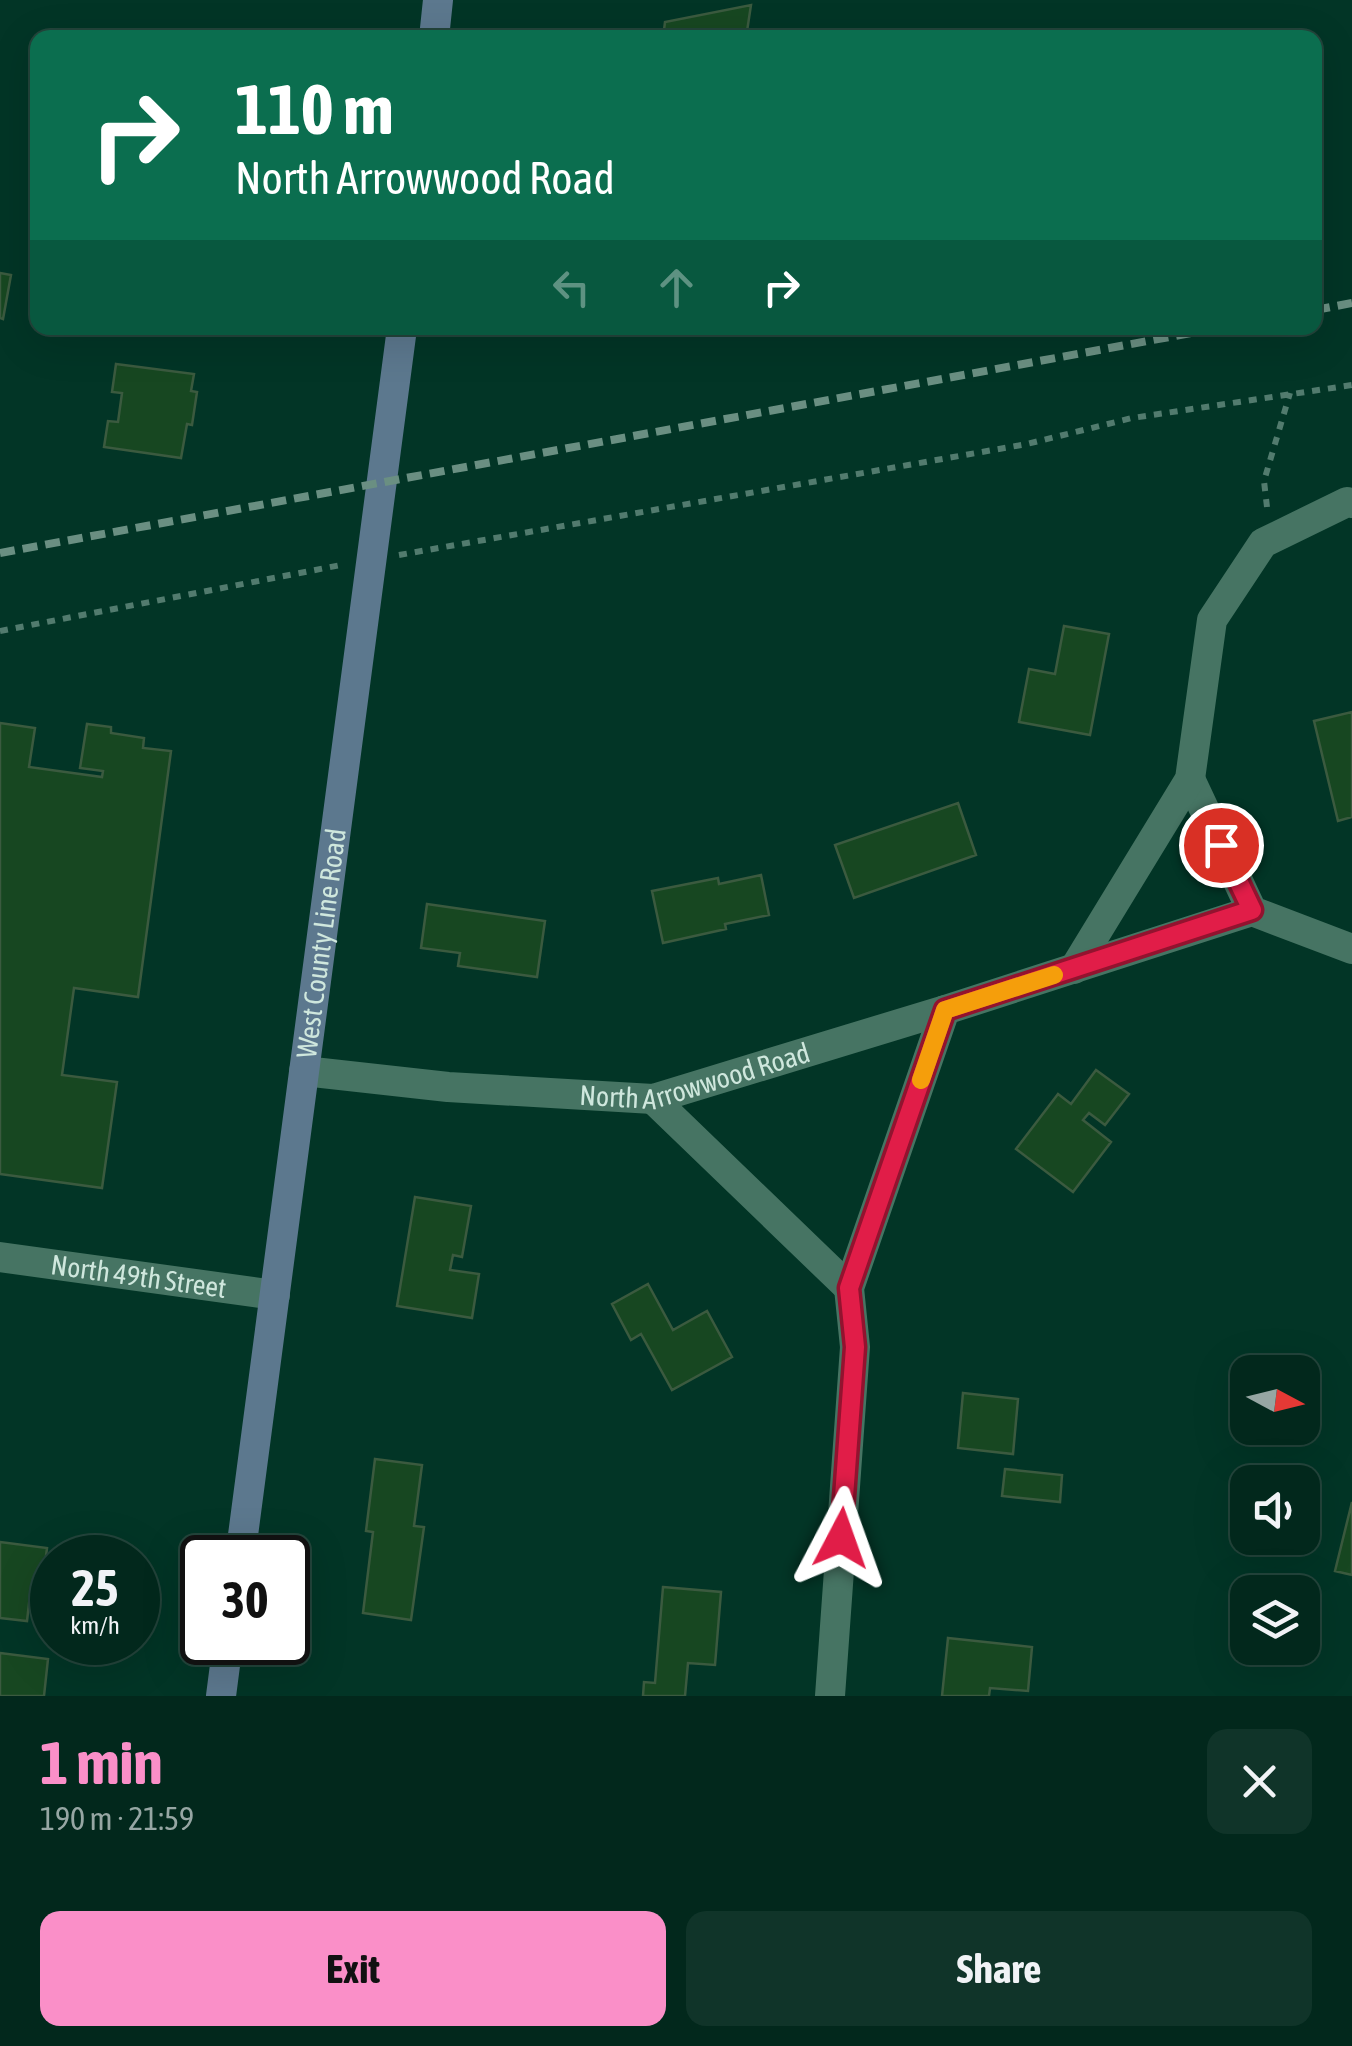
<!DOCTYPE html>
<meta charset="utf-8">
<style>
:root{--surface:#02281c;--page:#103429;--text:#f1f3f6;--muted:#96a6a3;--line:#23443b;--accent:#fa8fc8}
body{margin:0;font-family:"Asap Condensed",sans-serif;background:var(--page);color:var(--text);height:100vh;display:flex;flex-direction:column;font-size:38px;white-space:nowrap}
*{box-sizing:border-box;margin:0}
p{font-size:32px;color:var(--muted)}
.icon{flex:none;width:55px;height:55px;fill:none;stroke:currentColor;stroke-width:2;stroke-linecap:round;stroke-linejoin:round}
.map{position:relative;height:1696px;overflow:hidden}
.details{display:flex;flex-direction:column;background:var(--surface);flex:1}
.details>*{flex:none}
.hud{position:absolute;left:30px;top:30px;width:1292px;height:305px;border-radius:20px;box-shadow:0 10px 40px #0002,0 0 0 2px var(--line);background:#0b6e4f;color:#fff;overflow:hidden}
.needle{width:65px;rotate:97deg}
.buttons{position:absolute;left:1230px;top:1355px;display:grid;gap:20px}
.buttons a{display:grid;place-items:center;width:90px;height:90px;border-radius:20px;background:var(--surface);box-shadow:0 10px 40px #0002,0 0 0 2px var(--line);font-size:50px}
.speed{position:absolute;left:30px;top:1535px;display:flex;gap:20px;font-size:50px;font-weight:700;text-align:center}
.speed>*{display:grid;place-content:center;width:130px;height:130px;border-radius:50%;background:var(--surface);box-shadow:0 10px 40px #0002,0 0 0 2px var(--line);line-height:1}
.speed small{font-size:25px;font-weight:400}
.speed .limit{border:5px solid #111;border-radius:15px;background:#fff;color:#111}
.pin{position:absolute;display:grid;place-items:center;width:85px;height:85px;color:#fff;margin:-42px;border:5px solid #fff;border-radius:50%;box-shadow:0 2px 10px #0007}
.me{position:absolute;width:110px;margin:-55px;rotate:4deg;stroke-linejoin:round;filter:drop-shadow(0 0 8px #0008)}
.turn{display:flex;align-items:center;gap:35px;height:210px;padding:0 40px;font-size:45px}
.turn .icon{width:130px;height:130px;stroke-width:2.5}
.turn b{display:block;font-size:70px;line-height:85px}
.lanes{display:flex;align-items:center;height:95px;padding:0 40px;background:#0003;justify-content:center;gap:50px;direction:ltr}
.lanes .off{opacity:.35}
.round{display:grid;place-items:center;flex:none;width:105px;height:105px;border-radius:20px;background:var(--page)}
.overview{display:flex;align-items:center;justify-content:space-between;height:170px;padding:0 40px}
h1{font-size:60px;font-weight:700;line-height:75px;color:var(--accent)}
.action{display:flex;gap:20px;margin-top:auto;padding:20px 40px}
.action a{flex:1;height:115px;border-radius:20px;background:var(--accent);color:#111;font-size:40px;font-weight:700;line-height:115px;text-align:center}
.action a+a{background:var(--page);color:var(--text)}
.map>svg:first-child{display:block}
.building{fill:#174721;stroke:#3b5a3f;stroke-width:2.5}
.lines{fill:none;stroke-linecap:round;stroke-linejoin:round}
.path{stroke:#527b6e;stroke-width:6;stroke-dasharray:8 8;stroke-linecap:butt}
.street{stroke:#467463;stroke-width:30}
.secondary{stroke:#5c788e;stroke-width:30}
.rail{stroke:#6a8f82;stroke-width:8;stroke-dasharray:15 8;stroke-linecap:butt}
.route-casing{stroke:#92132f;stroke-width:25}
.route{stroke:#e11d48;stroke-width:18}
.slow{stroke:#f59e0b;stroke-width:18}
.labels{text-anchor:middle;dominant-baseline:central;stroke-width:10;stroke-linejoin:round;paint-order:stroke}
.street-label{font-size:28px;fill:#cfe7dd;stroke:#061812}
</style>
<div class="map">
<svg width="1352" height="1696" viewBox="0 0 1352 1696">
<rect width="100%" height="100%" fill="#023526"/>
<path class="building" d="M751 5 746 38H663L665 22Z
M0 273 11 275 3 319 0 318Z
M116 364 194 374 191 391 197 392 192 425 187 424 181 458 104 447 108 421 118 422 122 393 112 392Z
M1064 626 1109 634 1090 735 1019 722 1029 669 1055 674Z
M1352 712V817L1338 821 1314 721Z
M0 723 35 728 29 767 102 777 103 771 80 768 87 724 111 727V733L144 738 143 748 171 751 138 997 74 988 62 1075 117 1082 102 1188 0 1174Z
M958 803 976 855 854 898 835 845Z
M761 875 769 915 725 924 726 929 663 943 652 891 718 878 719 884Z
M427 904 545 921 537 977 458 966 460 953 421 948Z
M1096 1070 1129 1094 1105 1125 1089 1113 1083 1120 1111 1142 1073 1192 1016 1149 1058 1094 1071 1104Z
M415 1197 471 1206 462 1257 453 1255 450 1270 479 1274 472 1318 397 1306Z
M648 1284 673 1330 707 1311 732 1357 672 1390 641 1334 631 1340 612 1304Z
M963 1393 1018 1399 1013 1454 958 1448Z
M375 1459 422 1465 414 1526 424 1527 411 1620 363 1613 373 1532 366 1531Z
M1005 1469 1062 1475 1060 1502 1002 1496Z
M1352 1502V1575L1335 1571Z
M0 1542 47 1548 41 1596 30 1595 27 1621 0 1618Z
M663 1587 721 1592 715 1665 688 1663 685 1696H643L644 1682 655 1683Z
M948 1638 1032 1647 1028 1691 990 1688 989 1696H942Z
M0 1653 48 1659 44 1696H0Z"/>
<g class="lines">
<path class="path" d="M1267 507 1264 481 1290 393
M399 555 1027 444 1132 418 1352 385
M0 631 341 565"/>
<g class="street">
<path d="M1190 779 1252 911 1352 949"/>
<path d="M1074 969 1190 779 1212 620 1263 543 1347 502 1352 503"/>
<path id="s1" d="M304 1071 448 1087 653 1099 945 1010 1252 911"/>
<path d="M653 1099 849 1288"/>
<path id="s2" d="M0 1257 275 1295"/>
<path d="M830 1696 855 1347 849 1288 945 1010"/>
</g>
<g class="secondary">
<path d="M434 38 438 0"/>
<path id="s3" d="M240 1558 402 328"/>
<path d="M221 1696 228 1642"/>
</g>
<path class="rail" d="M1315 310 1352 303
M0 553 1218 328"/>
</g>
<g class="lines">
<defs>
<path id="route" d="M841 1538 855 1347 849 1288 945 1010 1252 910 1221 845"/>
</defs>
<use href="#route" class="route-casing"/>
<use href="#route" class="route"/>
<path class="slow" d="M921 1080 945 1010 1054 975"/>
</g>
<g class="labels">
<g class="street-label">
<text stroke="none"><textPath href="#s3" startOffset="620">West County Line Road</textPath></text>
<text stroke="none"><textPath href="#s1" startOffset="395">North Arrowwood Road</textPath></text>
<text stroke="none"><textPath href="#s2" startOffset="140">North 49th Street</textPath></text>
</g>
</g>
</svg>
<div class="buttons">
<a><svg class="needle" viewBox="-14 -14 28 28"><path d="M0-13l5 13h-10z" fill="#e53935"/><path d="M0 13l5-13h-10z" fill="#96a6a3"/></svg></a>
<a><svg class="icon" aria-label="sound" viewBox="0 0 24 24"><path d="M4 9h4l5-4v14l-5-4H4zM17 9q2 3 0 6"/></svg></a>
<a><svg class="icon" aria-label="layers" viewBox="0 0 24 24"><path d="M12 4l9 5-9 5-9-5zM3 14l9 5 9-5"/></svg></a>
</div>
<div class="speed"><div>25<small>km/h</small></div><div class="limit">30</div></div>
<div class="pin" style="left:1221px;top:845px;background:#d93025"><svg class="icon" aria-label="arrive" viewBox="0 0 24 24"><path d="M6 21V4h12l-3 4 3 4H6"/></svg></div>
<svg class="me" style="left:841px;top:1538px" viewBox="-20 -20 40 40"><path d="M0-17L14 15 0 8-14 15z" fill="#e11d48" stroke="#fff" stroke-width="4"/></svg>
<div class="hud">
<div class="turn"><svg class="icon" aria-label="right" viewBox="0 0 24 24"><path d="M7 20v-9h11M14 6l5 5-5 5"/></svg><div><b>110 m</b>North Arrowwood Road</div></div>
<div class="lanes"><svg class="icon off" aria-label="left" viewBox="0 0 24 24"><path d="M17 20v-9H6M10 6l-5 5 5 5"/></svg><svg class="icon off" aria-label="ahead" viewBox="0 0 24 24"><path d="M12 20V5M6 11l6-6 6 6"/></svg><svg class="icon" aria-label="right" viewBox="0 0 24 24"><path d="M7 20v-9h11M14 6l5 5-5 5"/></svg></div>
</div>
</div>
<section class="details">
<div class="overview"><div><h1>1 min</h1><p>190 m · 21:59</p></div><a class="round"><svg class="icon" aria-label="close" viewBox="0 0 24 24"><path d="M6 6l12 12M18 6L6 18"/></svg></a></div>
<div class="action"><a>Exit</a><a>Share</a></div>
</section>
